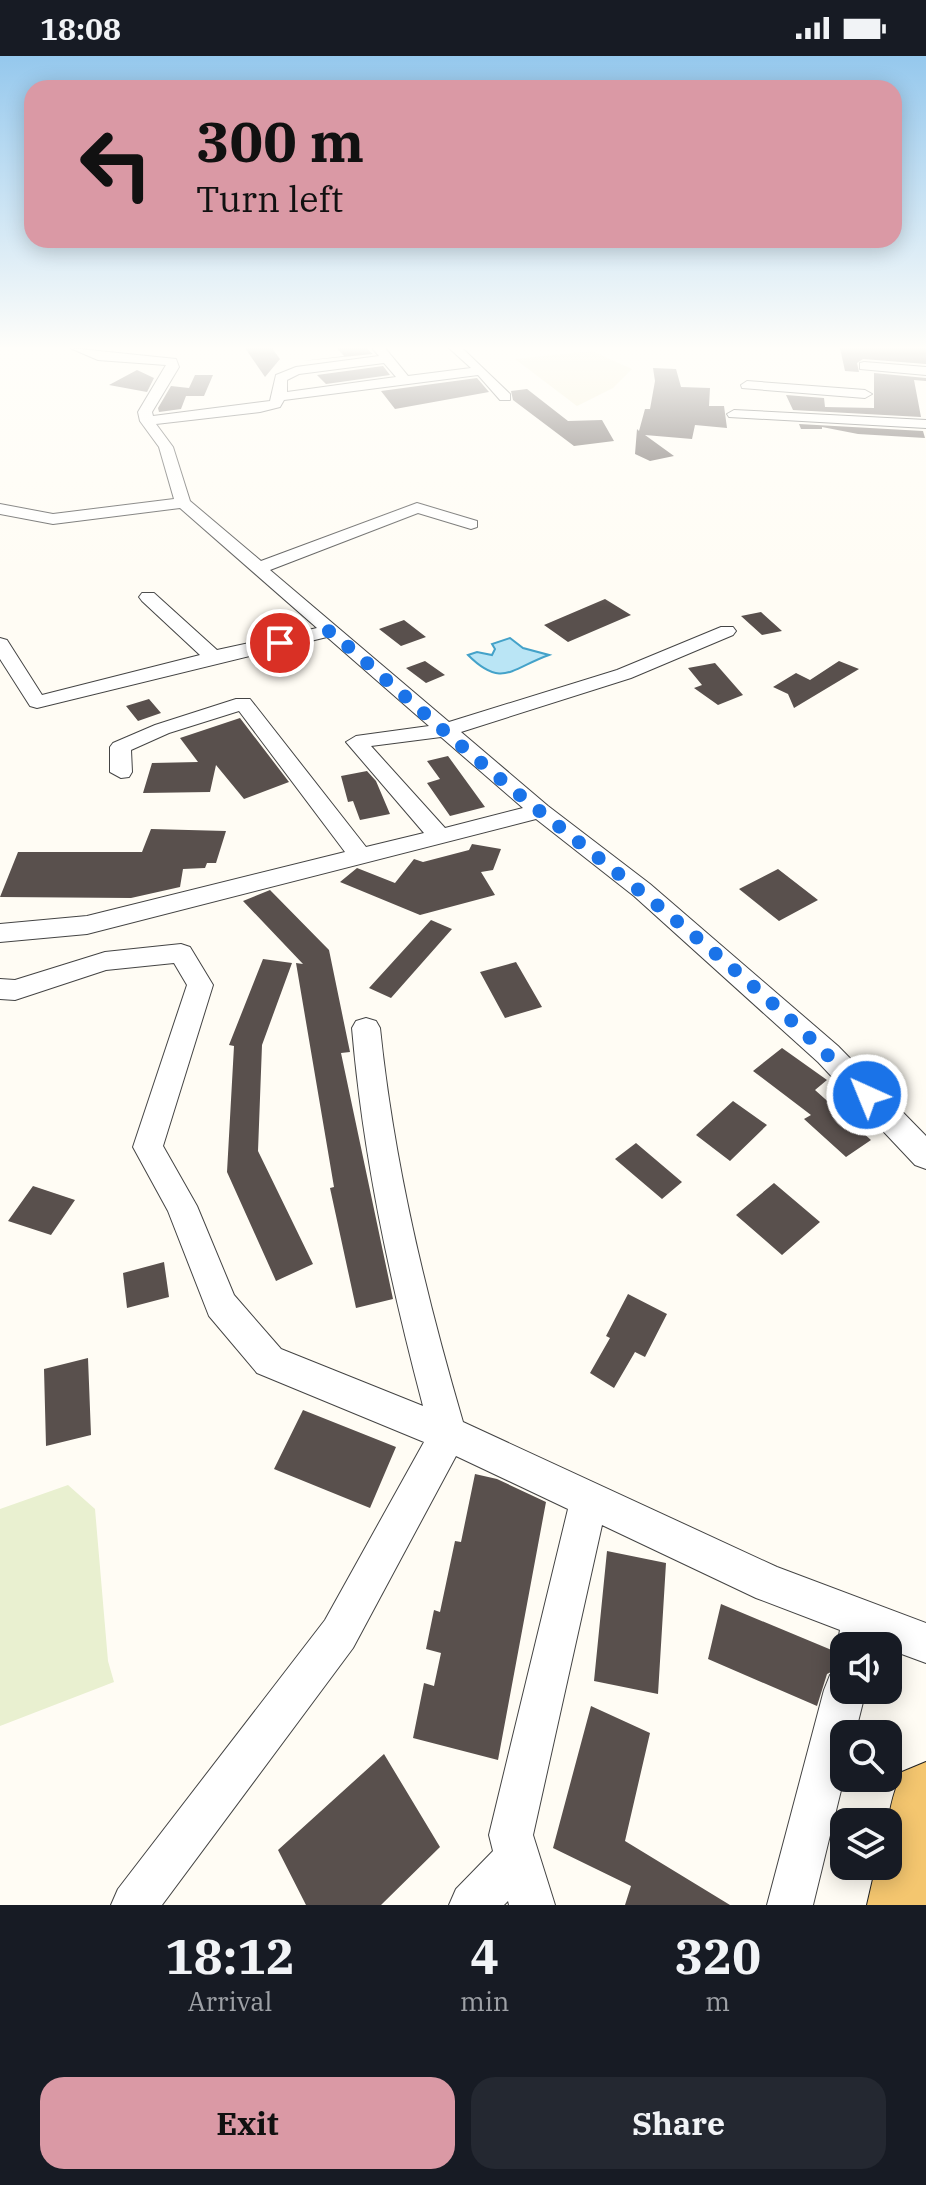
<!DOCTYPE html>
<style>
:root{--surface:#171b24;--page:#242831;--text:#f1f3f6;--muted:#9ea1a6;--accent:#da99a5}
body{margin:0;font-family:"IBM Plex Serif",serif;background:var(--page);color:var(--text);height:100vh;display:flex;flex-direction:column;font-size:30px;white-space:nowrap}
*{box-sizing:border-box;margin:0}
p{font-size:26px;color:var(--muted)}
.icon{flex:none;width:44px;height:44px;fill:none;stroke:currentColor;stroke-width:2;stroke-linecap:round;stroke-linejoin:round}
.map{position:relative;height:1849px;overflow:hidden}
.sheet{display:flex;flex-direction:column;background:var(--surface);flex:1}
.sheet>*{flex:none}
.guide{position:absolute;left:24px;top:24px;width:878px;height:168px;border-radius:24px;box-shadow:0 4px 20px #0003;background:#da99a5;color:#111;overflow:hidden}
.tools{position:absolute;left:830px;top:1576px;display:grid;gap:16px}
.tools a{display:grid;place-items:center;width:72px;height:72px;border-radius:16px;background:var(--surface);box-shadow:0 4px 20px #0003;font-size:40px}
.pin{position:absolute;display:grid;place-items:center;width:68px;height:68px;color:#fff;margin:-34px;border:4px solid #fff;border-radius:50%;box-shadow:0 2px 8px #0007}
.me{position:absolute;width:88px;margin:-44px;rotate:316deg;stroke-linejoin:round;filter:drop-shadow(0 0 6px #0008)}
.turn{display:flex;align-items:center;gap:28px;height:168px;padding:0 40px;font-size:36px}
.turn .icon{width:104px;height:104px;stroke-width:2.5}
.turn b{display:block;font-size:56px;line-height:68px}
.eta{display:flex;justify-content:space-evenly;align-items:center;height:136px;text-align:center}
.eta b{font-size:48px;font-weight:800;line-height:56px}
.primary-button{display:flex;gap:16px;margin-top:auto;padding:16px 40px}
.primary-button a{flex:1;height:92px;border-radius:24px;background:var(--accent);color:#111;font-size:32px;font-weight:800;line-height:92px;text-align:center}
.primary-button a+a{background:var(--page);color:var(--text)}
.status{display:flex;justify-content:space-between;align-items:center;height:56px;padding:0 40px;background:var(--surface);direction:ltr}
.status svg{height:22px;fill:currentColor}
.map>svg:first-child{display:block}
.farmland{fill:#f5eed4}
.pitch{fill:#e9f0d0}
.water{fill:#bae5f5;stroke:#44a2c9;stroke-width:2}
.building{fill:#59504d}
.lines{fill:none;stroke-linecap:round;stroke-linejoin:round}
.street-casing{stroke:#444;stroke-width:2}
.primary-casing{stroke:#222;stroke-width:2}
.street{fill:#fff;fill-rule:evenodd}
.primary{fill:#f4c66f;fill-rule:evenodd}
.route{stroke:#1a73e8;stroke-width:14;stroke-dasharray:0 25.2}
</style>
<div class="status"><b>18:08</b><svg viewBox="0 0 49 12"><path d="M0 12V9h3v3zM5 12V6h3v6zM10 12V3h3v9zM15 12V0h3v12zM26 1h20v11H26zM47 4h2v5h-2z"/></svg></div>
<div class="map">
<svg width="926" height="1849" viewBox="0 0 926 1849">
<rect width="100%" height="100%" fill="#fffcf4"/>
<path class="farmland" d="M592 295 632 313 613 332 577 350 515 303Z"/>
<path class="pitch" d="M68 1429 95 1453 108 1605 114 1626 0 1670V1453Z"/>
<path class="water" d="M510 582 523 592 549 599C512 612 502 633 468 599L477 596 492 599 495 593 492 588Z"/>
<path class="building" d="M245 292H272L280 303 265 321Z
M337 292H366L373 298 302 305 344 300Z
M840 292H926V308L863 303 857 307 859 316 845 315Z
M383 310 390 319 326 328 317 319Z
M653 312 676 313 681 331 710 332 709 350H724L727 372 695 369 692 383 645 379 674 400 650 405 635 398 637 373 639 375 645 353H650L655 325Z
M137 314 154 322 147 336 109 329Z
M874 317 926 322V325L914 324 921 361 793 354 786 339 824 342 825 351 874 352Z
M195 319H213L204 340H186L181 353 159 356 158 352 171 330 189 332Z
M477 322 489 336 395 353 381 335Z
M527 333 568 365 602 364 614 385 574 390 513 344 511 335Z
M799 368 923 375 925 382 858 378 822 371V373H801Z
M605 543 631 559 568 586 544 569Z
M761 556 782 575 762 579 741 560Z
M404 564 426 581 401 590 379 573Z
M425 605 445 619 426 627 406 612Z
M839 605 859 613 794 652 788 638 773 631 796 617 810 624Z
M715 607 743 639 718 649 694 632 702 629 688 612Z
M149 643 161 657 138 665 126 650Z
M240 662 289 726 244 743 216 709 210 736 143 737 152 707 198 706 180 682Z
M448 700 485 751 450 760 427 727 440 723 427 705Z
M367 715 376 725 390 758 360 764 353 745 348 746 341 720Z
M151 773 226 775 216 807H207L205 812 183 813 180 831 131 842 0 841 18 796H142Z
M472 788 501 793 493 814 481 816 495 839 420 859 340 826 357 812 395 827 414 803 423 806 469 794Z
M778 813 818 844 779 865 739 833Z
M270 834 329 894 350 996 341 997 393 1243 356 1252 330 1132 334 1131 296 907 303 908 243 845Z
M431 864 452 873 391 942 369 932Z
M263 903 292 907 262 989 258 1095 313 1208 276 1225 227 1116 234 990 229 989Z
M516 906 542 951 505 962 480 916Z
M782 992 827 1024 815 1034 871 1084 846 1101 804 1063 811 1059 753 1015Z
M733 1045 767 1069 730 1105 696 1079Z
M636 1087 682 1126 662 1143 615 1103Z
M774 1127 820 1166 782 1199 736 1159Z
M33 1130 75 1144 51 1179 8 1165Z
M164 1206 169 1241 127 1252 123 1217Z
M628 1238 667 1258 645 1301 635 1296 614 1332 590 1317 610 1282 606 1280Z
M88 1302 91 1379 46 1390 44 1313Z
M303 1354 396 1391 370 1452 274 1413Z
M475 1418 497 1423 546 1446 498 1704 413 1682 424 1627 434 1630 441 1597 426 1593 434 1554 440 1556 455 1485 461 1486Z
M607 1495 666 1507 658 1638 594 1625Z
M721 1548 834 1595 831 1616 827 1618 817 1650 708 1603Z
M591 1650 650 1677 625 1785 730 1849H625L631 1830 553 1792Z
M384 1698 440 1791 381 1849H306L278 1794Z"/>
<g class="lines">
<defs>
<path id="street" d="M70 292 176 303 179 311 152 356 153 360 270 345 276 319 296 311 379 300 372 292H385L408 320 471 312 449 292H462L510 338V344H500L478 319 284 344 280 351 260 356 156 368 173 391 190 445 261 505 417 447 477 465V471L471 473 418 457 270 514 449 666 617 614 721 571H733L736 575 733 579 631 622 461 676 548 750 650 828 838 990 926 1080V1113L915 1109 818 1006 634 840 536 763 87 878 0 886V868L87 860 345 796 239 655 169 677 131 694 132 716 129 721 121 722 110 716V691L113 687 155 669 236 643H250L366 791 424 777 346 686 356 680 429 670 327 581 37 652 30 650 0 603V582L7 584 42 639 200 599 142 545 139 541 142 537H154L217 594 317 572 180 452 53 468 0 458V448L53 458 174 443 159 391 140 365 138 356 166 309 98 304ZM384 307 396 321 287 336V324L299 318ZM441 681 523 752 445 772 371 690Z
M864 306 926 311V319L860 313V307Z
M747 325 865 334 872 338 865 342 742 332 741 329Z
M734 354 926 364V372L729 361 727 358Z
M181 888 190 891 213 929 163 1090 197 1150 234 1239 281 1293 423 1350C390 1225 363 1101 352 972L356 965 366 962 376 965 380 972C394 1107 425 1236 463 1366L777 1511 926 1567V1607L888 1593V1590H844L843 1604 837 1590 840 1574 756 1542 602 1469 533 1779 555 1849H509L508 1845 504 1849H449L456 1833 493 1795 489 1779 568 1453 456 1400 353 1592 162 1849H111L118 1833 325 1564 424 1386 257 1317 209 1260 168 1155 133 1091 187 929 174 907 106 914 15 944 0 943V923L15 924 105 896Z
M844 1614V1634H866L855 1678H844V1722L813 1849H767L824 1634 830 1619Z"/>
<path id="primary" d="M926 1706V1849H867L876 1810H888C888 1769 886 1756 902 1716Z"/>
</defs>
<use href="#street" class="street-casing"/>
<use href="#primary" class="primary-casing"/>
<use href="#street" class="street"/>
<use href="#primary" class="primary"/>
</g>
<linearGradient id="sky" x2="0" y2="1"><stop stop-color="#95c8ed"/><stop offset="0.53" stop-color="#fffefa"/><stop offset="1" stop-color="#fffefa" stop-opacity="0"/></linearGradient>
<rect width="926" height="551" fill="url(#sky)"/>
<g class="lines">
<path class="route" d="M280 587 330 575C400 635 469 699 542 757 654 846 768 935 867 1039"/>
</g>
</svg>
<div class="tools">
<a><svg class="icon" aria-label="sound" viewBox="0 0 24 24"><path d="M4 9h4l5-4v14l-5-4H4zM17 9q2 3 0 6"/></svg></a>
<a><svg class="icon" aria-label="search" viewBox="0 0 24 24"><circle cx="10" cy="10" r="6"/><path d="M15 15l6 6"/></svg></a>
<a><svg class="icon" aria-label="layers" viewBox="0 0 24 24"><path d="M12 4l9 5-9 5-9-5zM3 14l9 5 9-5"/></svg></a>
</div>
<div class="pin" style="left:280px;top:587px;background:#d93025"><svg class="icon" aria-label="arrive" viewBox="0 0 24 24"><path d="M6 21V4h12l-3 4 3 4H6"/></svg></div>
<svg class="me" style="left:867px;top:1039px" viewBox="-20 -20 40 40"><circle r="17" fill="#1a73e8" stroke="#fff" stroke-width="3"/><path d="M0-11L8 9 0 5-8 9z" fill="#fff"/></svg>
<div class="guide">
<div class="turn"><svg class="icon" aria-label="left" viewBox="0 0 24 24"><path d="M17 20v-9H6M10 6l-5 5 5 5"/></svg><div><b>300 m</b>Turn left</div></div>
</div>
</div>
<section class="sheet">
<div class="eta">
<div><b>18:12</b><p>Arrival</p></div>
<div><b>4</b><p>min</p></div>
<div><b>320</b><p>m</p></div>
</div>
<div class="primary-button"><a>Exit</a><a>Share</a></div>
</section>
